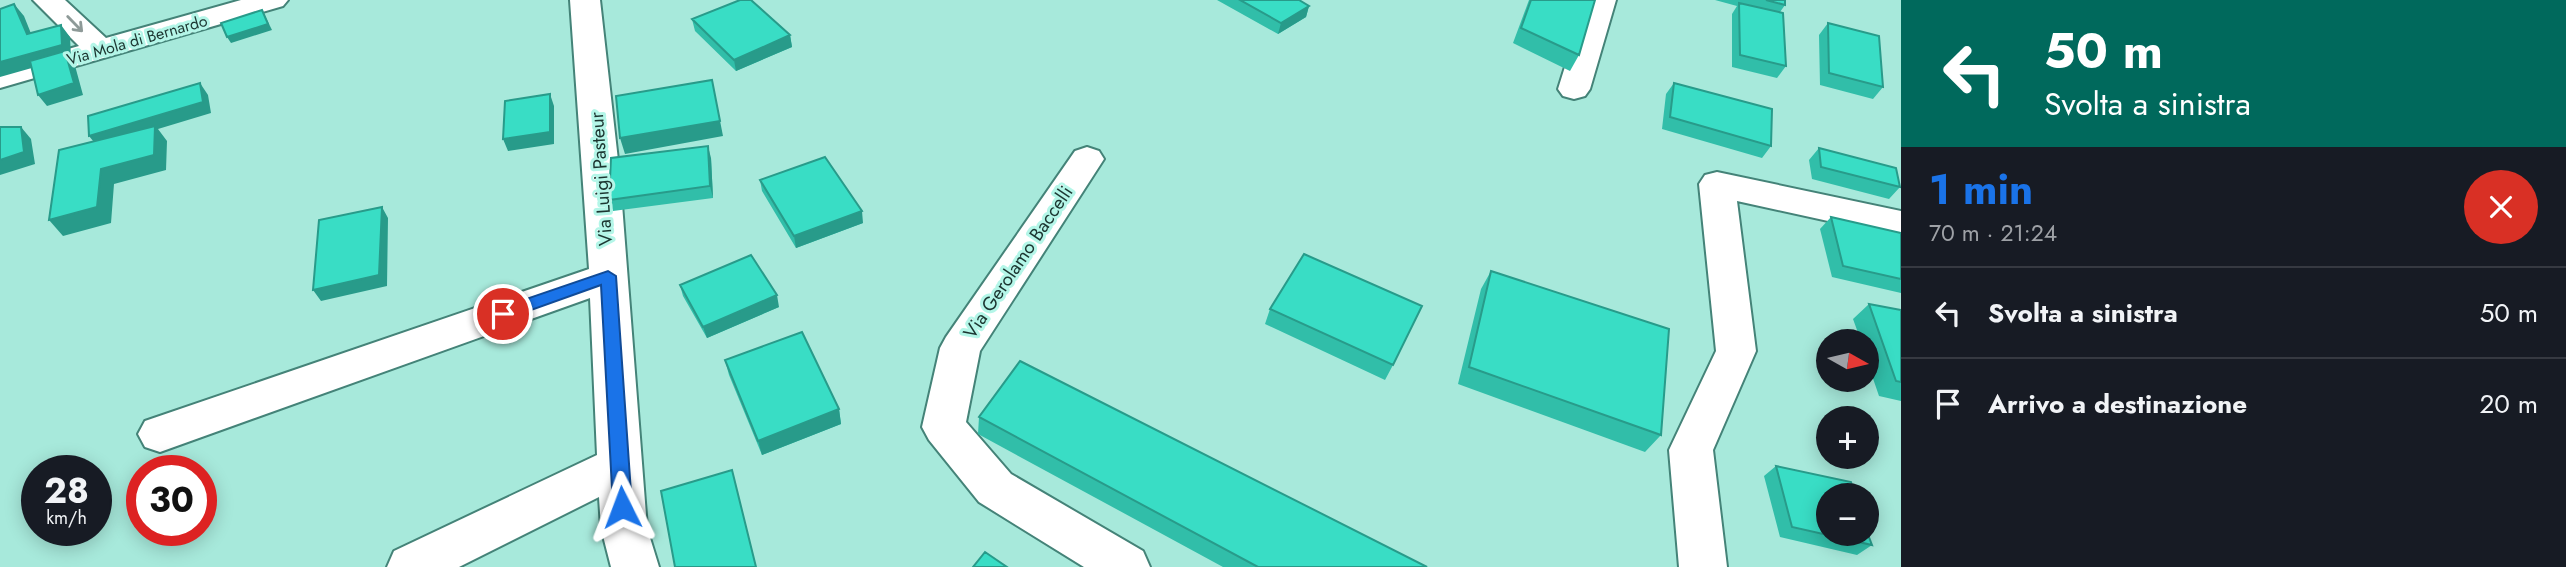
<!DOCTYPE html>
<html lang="it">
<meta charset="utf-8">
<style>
:root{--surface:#171b24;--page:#20242c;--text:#f1f3f6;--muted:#9ea1a6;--line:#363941;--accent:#1a73e8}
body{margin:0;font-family:Jost,sans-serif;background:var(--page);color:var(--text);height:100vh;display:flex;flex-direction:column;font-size:26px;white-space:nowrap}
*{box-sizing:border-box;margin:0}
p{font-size:23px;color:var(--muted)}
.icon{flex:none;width:38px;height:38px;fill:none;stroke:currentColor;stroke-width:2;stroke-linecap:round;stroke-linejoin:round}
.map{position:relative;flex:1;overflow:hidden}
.details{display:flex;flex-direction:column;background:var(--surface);width:665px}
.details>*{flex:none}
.top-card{background:#00695c;color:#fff;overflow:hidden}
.needle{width:46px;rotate:98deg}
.fabs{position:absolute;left:1816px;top:329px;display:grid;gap:14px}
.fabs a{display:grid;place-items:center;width:63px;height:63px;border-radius:50%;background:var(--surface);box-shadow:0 4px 18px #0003;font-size:35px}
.speed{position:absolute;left:21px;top:455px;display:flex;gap:14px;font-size:35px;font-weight:700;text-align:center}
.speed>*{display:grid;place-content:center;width:91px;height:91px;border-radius:50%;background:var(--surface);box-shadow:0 4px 18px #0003;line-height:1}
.speed small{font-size:18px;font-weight:400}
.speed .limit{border:10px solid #d22;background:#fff;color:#111}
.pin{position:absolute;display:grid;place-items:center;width:60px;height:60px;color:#fff;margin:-30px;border:4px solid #fff;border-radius:50%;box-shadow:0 2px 7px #0007}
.me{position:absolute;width:77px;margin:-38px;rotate:357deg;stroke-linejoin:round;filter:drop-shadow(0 0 5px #0008)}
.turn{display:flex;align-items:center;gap:24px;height:147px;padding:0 28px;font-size:32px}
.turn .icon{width:91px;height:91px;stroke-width:2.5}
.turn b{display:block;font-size:49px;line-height:60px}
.round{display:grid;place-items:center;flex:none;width:74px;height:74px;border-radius:37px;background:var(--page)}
.summary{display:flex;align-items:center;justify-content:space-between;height:119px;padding:0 28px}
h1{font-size:42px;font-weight:700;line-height:52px;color:var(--accent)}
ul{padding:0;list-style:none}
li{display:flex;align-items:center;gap:21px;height:91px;padding:0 28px;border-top:2px solid var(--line)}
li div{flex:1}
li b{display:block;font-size:26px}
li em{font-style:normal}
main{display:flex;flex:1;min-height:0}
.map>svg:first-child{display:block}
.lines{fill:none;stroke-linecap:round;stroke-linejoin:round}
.minor-casing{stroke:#448378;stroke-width:4}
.minor{fill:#fff;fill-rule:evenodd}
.wall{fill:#31bea9}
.shaded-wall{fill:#289b8a}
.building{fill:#39ddc5;stroke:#289b8a;stroke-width:2}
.oneway{stroke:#8e9a98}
.route{fill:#1a73e8;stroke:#114b97;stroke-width:2}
.labels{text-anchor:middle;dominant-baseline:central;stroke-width:6;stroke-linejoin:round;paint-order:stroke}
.far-street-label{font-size:16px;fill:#1c3631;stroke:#b4f6e8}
.street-label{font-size:19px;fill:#1c3631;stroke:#b4f6e8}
</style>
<main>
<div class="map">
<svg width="1901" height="567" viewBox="0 0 1901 567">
<rect width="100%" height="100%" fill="#a7e9db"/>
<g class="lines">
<defs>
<path id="minor" d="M33 0H65L106 38 241 0H288L283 6 0 88V68L79 46Z
M570 0H600L620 178 647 528 659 567H611L601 528 599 497 459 567H387L394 551 597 455 590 298 160 452 145 447 138 434 145 421 589 269Z
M1586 0H1616L1590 89 1585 96 1574 99 1563 96 1558 89Z
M1087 147 1099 151 1104 159 980 351 966 422 1011 474 1143 551 1150 567H1084L979 502 929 440 922 427 940 348 946 337 1075 151Z
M1717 172 1901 211V237L1737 201 1756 351 1713 450 1727 567H1679L1669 450 1716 351 1699 184 1705 175Z"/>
</defs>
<use href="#minor" class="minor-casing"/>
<use href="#minor" class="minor"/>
</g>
<path class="wall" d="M1217 0H1299L1309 6 1306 17 1278 34Z
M1529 0H1595L1579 55 1570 71 1513 43Z
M1715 0H1785V5L1780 12 1786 66 1777 78 1732 67V14L1737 6Z
M692 19 790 35 792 47 736 71 695 31Z
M1828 23 1883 87 1873 99 1820 85 1819 35Z
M1674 83 1771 146 1762 158 1662 129 1666 94Z
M1819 148 1900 187 1889 199 1812 179 1809 160Z
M711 158 713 198 613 211 609 200Z
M760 180 863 223 796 248 762 191Z
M1831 217 1901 233V293L1832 277 1820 229Z
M1491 271 1661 435 1645 452 1458 384 1481 289Z
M680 285 779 307 707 338 683 296Z
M1869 304 1901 310V401L1879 396 1867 361V341H1861L1853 319Z
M1270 309 1393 365 1385 380 1265 324Z
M725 360 839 409 841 424 762 455 729 375Z
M979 417 1427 567H1223L978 434Z
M1776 466 1872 545 1857 555 1780 537 1764 476Z"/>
<path class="shaded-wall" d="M14 4 24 16 36 46 27 34Z
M1309 6 1306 17 1278 34 1281 23Z
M262 10 272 30 231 43 227 37Z
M61 25 70 37 71 57H70L74 62 83 95 47 106 38 95 67 58 0 77V62Z
M790 35 792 47 736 71 734 60Z
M712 80 723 136 625 154 620 138Z
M200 83 208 95 211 113 158 129 167 141 166 170 114 184 111 223 63 236 49 220 98 147 89 136Z
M550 94 554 106V144L508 151 503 139Z
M21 127 31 139 35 164 0 175V160Z
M708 146 711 158 713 198 710 186Z
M382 207 388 218 387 286 321 301 313 290Z
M862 211 863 223 796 248 794 236Z
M777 295 779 307 707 338 703 327Z
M839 409 841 424 762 455 758 441Z"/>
<path class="building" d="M740 0H751L790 35 734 60 692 19Z
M1240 0H1299L1309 6 1281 23Z
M1531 0H1595L1579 55 1521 28Z
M1766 0H1785V5Z
M1739 3 1783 13 1786 66 1740 55Z
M14 4 27 34 61 25 62 45 0 62V9Z
M262 10 268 24 227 37 221 23Z
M1828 23 1879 36 1883 87 1829 73Z
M65 51 74 83 38 95 30 61Z
M712 80 720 121 620 138 616 96Z
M200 83 203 102 89 136 88 116Z
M1674 83 1772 109 1771 146 1670 117Z
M550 94V132L503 139 505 101Z
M155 126 154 155 101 169 97 207 49 220 59 150Z
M0 127H21L24 152 0 160Z
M708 146 710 186 609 200 611 158Z
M1819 148 1896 168 1900 187 1821 167Z
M825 157 862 211 794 236 760 180Z
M382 207 379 275 313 290 319 220Z
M1831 217 1901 233V279L1843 266Z
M1304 254 1422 306 1393 365 1270 309Z
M751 255 777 295 703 327 680 285Z
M1491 271 1669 329 1661 435 1469 367Z
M1869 304 1901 310V382L1896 381Z
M802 332 839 409 758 441 725 360Z
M1020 361 1427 567H1258L979 417Z
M1776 466 1851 482 1855 495H1829V534H1867V532L1872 545 1792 527Z
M732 470 756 567H675L661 491Z
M985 552 1007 567H973Z"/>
<defs><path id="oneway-shaft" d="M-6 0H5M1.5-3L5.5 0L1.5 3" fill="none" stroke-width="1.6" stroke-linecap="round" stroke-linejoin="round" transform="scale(1.75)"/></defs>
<use class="oneway" href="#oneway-shaft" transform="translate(75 24) rotate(46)"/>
<path class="route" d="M608 271 616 276 632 507 629 513 622 516 616 513 613 507 601 285 503 320 494 314 497 309Z"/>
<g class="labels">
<g class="far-street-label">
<text transform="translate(137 40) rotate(-16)">Via Mola di Bernardo</text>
</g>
<g class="street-label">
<text transform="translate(601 179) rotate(-94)">Via Luigi Pasteur</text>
<text transform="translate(1018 262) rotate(-56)">Via Gerolamo Baccelli</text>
</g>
</g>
</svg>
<div class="fabs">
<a><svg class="needle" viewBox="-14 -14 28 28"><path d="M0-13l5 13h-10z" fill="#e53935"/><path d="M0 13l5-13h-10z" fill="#9ea1a6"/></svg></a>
<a>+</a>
<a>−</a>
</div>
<div class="speed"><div>28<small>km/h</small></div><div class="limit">30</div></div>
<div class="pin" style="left:503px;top:314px;background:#d93025"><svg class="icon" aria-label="arrive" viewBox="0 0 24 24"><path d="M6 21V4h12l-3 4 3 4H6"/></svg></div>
<svg class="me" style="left:622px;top:507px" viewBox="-20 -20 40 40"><path d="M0-17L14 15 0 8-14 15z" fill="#1a73e8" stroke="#fff" stroke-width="4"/></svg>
</div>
<section class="details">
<div class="top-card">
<div class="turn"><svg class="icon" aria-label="left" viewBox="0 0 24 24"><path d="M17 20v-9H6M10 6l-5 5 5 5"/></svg><div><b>50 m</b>Svolta a sinistra</div></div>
</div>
<div class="summary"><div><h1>1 min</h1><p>70 m · 21:24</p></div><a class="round" style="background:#d93025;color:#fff"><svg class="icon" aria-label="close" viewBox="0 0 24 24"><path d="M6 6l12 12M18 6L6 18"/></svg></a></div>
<ul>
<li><svg class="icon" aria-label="left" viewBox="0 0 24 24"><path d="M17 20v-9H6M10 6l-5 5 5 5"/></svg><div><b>Svolta a sinistra</b></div><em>50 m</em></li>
<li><svg class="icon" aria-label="arrive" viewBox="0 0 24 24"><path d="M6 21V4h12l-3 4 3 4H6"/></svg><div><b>Arrivo a destinazione</b></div><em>20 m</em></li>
</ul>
</section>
</main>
